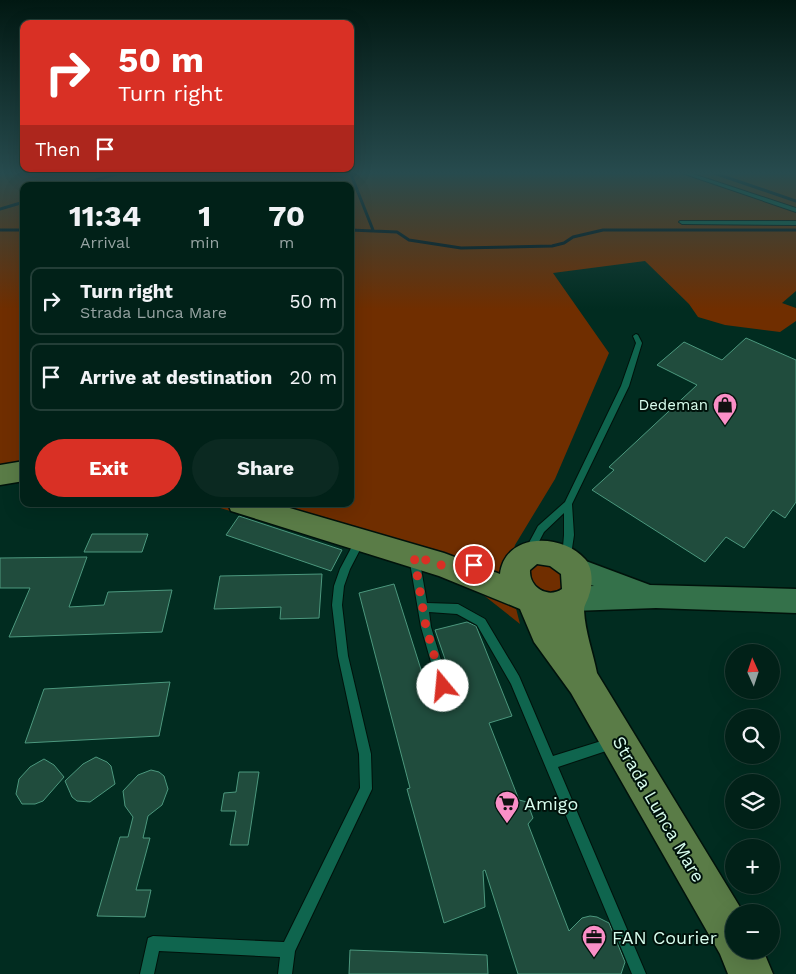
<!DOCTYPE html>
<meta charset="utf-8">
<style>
:root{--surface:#012118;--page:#0b2921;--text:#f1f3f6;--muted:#96a3a2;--line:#233e37;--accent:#d93025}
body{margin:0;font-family:"Work Sans",sans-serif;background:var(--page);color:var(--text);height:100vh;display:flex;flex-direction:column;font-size:19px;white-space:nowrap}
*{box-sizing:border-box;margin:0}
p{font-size:16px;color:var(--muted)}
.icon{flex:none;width:28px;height:28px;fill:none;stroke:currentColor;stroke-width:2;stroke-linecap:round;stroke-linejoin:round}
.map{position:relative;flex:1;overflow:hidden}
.details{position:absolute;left:20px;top:182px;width:334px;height:325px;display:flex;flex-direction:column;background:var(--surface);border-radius:10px;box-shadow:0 5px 20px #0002,0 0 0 1px var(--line)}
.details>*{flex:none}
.top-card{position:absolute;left:20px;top:20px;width:334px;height:152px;border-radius:10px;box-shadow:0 5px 20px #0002,0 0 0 1px var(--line);background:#d93025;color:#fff;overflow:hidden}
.needle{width:32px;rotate:357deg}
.tools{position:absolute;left:725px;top:644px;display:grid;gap:10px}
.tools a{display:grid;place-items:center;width:55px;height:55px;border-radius:50%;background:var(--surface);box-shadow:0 5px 20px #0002,0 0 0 1px var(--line);font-size:25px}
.pin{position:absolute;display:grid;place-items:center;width:42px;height:42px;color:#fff;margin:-21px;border:2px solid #fff;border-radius:50%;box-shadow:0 1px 5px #0007}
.me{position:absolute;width:55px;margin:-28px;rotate:343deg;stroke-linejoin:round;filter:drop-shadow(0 0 4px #0008)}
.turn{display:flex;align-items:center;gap:18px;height:105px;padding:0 15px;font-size:22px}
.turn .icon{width:65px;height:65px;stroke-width:2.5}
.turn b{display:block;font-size:35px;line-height:42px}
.then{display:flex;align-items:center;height:48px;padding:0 15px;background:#0003;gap:10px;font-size:19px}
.eta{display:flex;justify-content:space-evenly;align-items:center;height:85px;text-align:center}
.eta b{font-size:30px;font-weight:700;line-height:35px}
.button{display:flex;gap:10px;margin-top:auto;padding:10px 15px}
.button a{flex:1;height:58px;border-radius:30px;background:var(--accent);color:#fff;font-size:20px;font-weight:700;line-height:58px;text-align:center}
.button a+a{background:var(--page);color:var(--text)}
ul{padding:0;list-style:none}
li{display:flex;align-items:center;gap:15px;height:68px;margin:0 10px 8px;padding:0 5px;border:2px solid var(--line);border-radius:10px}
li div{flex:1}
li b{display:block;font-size:19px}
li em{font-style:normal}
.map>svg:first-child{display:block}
.green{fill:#702e00}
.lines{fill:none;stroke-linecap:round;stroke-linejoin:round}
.stream{stroke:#05161d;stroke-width:3}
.building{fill:#204c3d;stroke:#4c987e}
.service-casing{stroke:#00120b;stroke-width:2}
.secondary-casing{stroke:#00120b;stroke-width:3}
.primary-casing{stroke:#00120b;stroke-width:3}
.service{fill:#0f654e;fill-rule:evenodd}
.secondary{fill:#34714a;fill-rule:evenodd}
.primary{fill:#5a7c47;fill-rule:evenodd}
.route{stroke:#d93025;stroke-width:9;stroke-dasharray:0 16.2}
.labels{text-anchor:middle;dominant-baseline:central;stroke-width:4;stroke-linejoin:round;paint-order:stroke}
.poi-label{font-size:15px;fill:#d8fdee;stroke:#00120b;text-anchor:end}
.near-poi-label{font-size:18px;fill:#d8fdee;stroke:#00120b;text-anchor:start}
.near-street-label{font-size:18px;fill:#d8fdee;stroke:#00120b}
</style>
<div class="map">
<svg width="796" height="974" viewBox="0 0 796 974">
<rect width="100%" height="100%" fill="#012c20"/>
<path class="green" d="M0 172H796V291L782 303 796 308V321L780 332 725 325 698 317 689 304 645 261 553 273 609 353 555 479 515 545 507 573 520 624 486 597 460 580 207 504H350V186H24V482L0 485Z
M529 562 563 567 565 591 538 595 525 567Z"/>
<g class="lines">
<path class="stream" d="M350 172 373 230
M711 172 796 201
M76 186 123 172
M0 209 24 202
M0 230H24
M350 230 397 232 409 240 461 248 552 246 564 243 573 237 603 230H796"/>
</g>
<path class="building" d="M746 338 796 360V502L785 518 773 510 744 548 726 537 705 562 592 490 614 470 609 467 697 385 657 365 684 342 722 360Z
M239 516 342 550 331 571 226 535Z
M92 534H148L142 552H84Z
M87 557 69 607 104 605 108 592 172 590 162 632 9 637 30 588H0V558Z
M322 574 319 618 280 619 281 607 214 609 220 576Z
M394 584 430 698 456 691 435 630 467 622 476 626 512 716 489 723 519 800 527 802 533 818 528 824 569 931 582 918 590 916 597 917 609 923 625 962 621 974H518L485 870 483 871 485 907 444 923 407 789 410 788 359 593Z
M170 682 159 736 25 743 44 689Z
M96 757 107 762 111 766 115 784 90 802 77 801 72 797 65 781 83 764Z
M44 759 54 765 64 777 43 801 35 804H22L16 794 19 779 30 767Z
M151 770 159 772 164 776 168 789 162 805 148 816 143 838H150L136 890H151L145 917 97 916 120 837H128L133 817 125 806 123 791 138 775Z
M239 772H259L248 845H230L236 811H221L224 793 236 792Z
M350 950 487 955 488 974H349Z"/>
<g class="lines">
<defs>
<path id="service" d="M679 172H687L796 208V212Z
M680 221H796V225L682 224 679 222Z
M636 334 638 335 642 343 629 386 572 504 574 535 570 562 567 563 564 562 562 559 564 535V513L544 532 532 555 529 556 526 555 524 552 538 526 565 502 621 386 636 343 633 336Z
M360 536 363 537 365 540 350 569 344 586 342 605 348 656 371 754 372 789 295 951 292 974H278L280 957 159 951 154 974H140L148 938 153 936 284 942 360 788 359 754 338 656 332 605 334 586 340 569 357 537Z
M414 553 417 554 419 557 427 603 458 604 485 619 519 676 553 756 611 738 615 740 617 744 615 748 558 767 646 974H632L511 684 477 625 457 614 429 612 431 627 449 686 447 690 443 692 439 690 421 627 409 557 411 554Z"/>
<path id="secondary" d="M575 557 650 585 796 589V613L656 608 572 611 563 607 559 599 563 591 572 587 594 586 566 576 562 568 566 560Z"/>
<path id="primary" d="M24 461V481L0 485V465Z
M228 504H276L444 553 500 574C505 532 562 533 585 559 593 568 593 585 589 595 588 600 584 605 584 610 585 632 593 652 597 673L743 912H734V950H763L773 974H728L720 954 571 693 534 642 520 609 439 576 231 511ZM537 564 550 566 561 574 562 589C547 599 529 587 530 570Z"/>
</defs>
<use href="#service" class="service-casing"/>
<use href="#secondary" class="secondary-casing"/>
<use href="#primary" class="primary-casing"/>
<use href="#service" class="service"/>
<use href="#secondary" class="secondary"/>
<use href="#primary" class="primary"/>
</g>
<linearGradient id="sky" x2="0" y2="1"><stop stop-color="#011812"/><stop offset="0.56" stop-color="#274b4e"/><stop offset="1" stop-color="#274b4e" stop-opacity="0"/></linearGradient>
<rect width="796" height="309" fill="url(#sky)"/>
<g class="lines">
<path class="route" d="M443 686 426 627 414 556 444 566 474 565"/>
</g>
<defs>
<symbol id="shop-pin" viewBox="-11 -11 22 30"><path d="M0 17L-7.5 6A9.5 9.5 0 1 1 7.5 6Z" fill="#fa8fc7" stroke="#00120b"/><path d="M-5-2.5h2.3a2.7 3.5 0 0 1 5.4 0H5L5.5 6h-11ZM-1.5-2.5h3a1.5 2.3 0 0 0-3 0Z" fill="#111"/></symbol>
<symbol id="supermarket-pin" viewBox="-11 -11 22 30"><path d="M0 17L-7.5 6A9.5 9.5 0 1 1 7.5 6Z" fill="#fa8fc7" stroke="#00120b"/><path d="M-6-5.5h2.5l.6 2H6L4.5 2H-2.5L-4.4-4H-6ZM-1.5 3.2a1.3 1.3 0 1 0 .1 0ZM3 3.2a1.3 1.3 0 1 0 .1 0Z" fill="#111"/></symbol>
<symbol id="office-pin" viewBox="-11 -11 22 30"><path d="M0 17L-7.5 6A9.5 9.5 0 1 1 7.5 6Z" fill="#fa8fc7" stroke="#00120b"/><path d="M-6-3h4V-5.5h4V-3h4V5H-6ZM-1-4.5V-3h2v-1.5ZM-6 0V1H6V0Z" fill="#111"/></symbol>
</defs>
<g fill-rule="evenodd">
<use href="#shop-pin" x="711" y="391" width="28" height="38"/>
<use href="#supermarket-pin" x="493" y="789" width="28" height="38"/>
<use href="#office-pin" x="580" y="923" width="28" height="38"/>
</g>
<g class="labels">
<g class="poi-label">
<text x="708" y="405">Dedeman</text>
</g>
<g class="near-poi-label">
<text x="524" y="803">Amigo</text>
<text x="612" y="937">FAN Courier</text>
</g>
<g class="near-street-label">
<text transform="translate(659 809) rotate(60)">Strada Lunca Mare</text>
</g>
</g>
</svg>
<div class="tools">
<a><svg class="needle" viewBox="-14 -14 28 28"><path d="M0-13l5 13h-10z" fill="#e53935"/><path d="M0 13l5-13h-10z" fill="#96a3a2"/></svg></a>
<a><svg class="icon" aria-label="search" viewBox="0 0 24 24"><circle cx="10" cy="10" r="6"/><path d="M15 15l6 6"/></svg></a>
<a><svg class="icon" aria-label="layers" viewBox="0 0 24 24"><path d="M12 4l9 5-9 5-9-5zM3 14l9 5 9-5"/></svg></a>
<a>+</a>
<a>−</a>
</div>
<div class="pin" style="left:474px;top:565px;background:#d93025"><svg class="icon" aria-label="arrive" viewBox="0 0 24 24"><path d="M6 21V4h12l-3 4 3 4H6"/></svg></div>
<svg class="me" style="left:443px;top:686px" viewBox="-20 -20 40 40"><circle r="19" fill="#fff"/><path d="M0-13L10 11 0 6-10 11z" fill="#d93025"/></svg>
<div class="top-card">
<div class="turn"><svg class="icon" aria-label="right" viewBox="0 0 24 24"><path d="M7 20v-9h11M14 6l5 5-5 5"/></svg><div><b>50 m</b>Turn right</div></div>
<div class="then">Then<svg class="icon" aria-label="arrive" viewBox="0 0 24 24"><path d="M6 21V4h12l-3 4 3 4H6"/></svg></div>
</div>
<section class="details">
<div class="eta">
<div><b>11:34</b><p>Arrival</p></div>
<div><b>1</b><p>min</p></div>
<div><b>70</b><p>m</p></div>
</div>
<ul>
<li><svg class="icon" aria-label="right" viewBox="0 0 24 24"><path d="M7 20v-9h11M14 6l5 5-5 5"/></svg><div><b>Turn right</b><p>Strada Lunca Mare</p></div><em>50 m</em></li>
<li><svg class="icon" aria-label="arrive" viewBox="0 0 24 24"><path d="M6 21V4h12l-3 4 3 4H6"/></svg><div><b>Arrive at destination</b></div><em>20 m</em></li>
</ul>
<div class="button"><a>Exit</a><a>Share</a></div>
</section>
</div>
